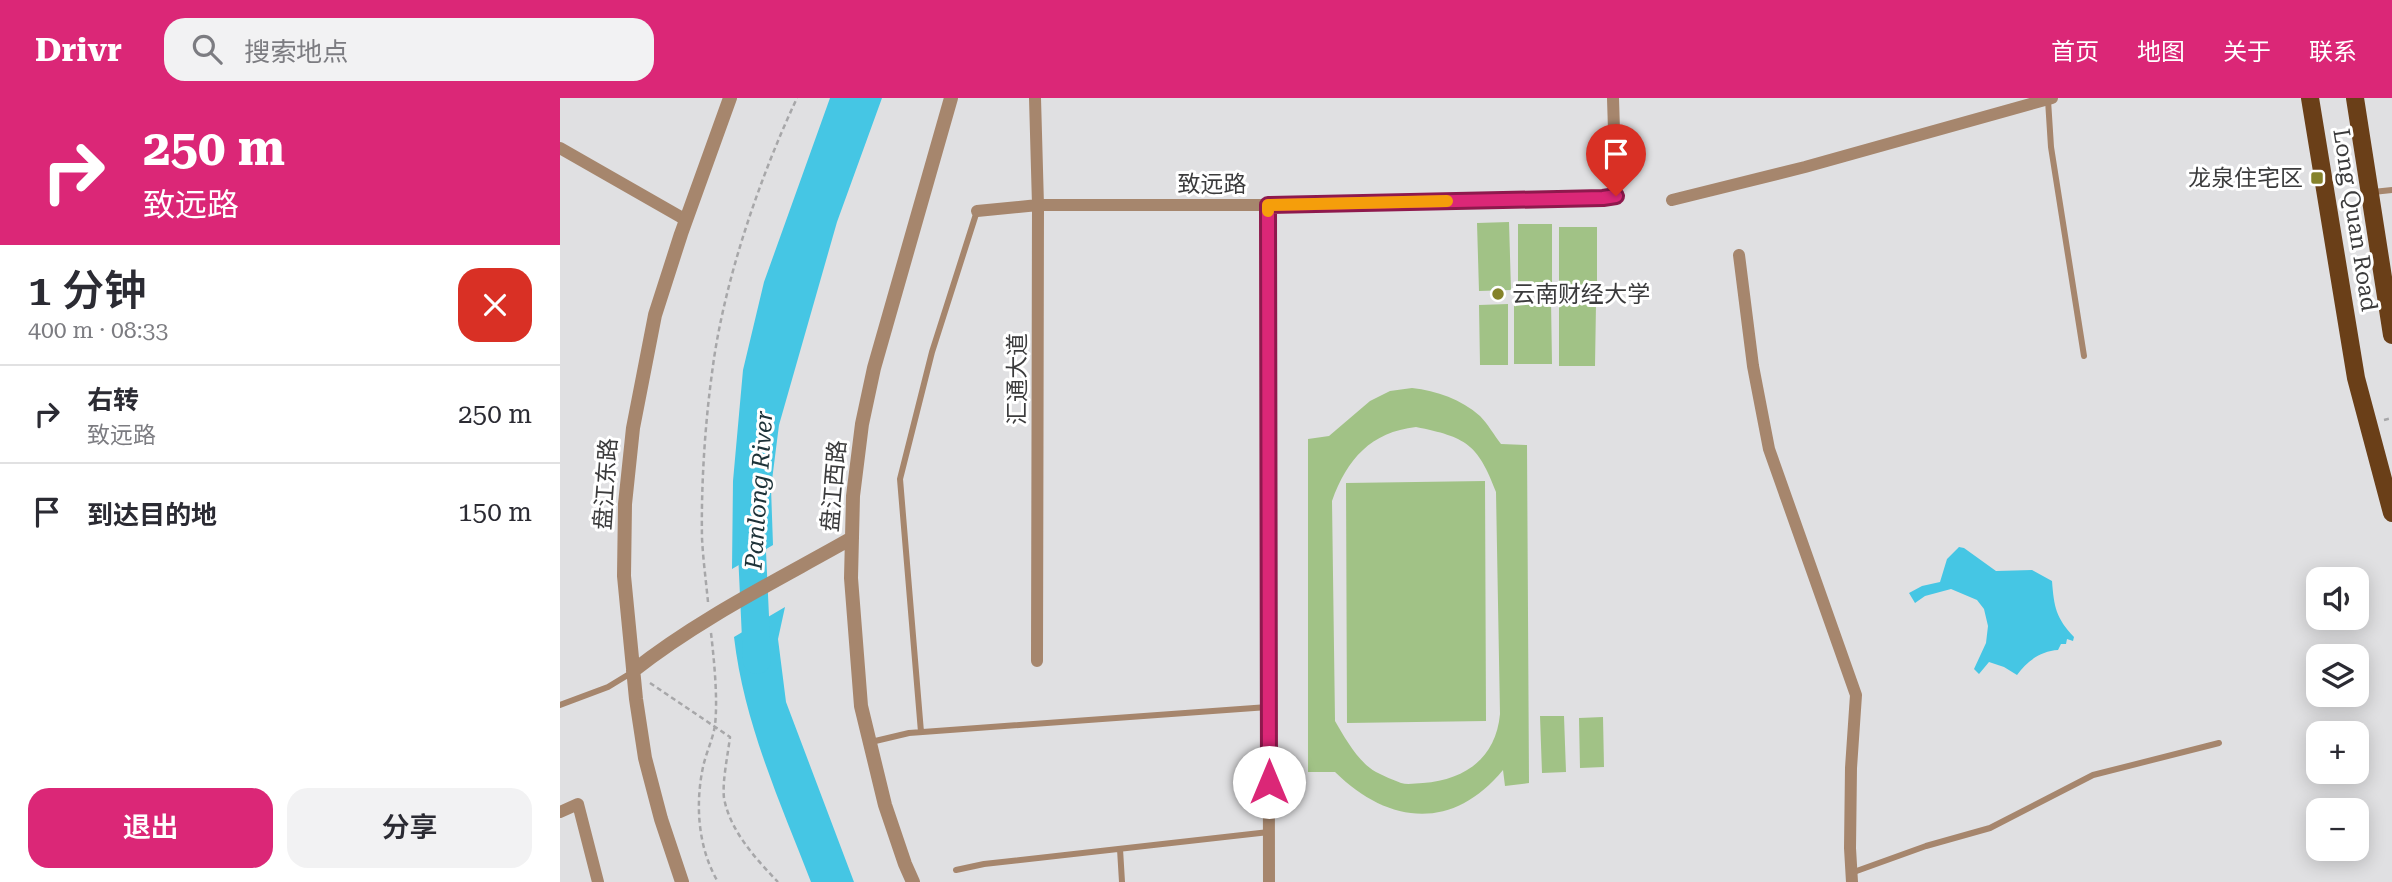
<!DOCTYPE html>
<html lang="zh">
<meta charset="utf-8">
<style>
:root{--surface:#fff;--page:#f2f2f3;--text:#2b2b33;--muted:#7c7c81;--line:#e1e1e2;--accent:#db2777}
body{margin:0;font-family:"Roboto Serif","Noto Sans SC",serif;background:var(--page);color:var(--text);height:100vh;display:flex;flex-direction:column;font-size:26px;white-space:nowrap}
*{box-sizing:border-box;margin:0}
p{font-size:23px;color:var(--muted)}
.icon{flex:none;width:38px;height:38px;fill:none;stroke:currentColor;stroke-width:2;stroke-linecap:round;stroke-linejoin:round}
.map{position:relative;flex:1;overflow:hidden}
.drawer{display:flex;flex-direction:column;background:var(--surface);width:560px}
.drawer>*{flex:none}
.banner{background:#db2777;color:#fff;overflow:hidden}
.controls{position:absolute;left:1746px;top:469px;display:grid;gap:14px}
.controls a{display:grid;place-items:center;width:63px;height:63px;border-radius:14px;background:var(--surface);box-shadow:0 4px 18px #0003;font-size:35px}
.pin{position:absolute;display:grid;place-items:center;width:60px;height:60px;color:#fff;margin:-72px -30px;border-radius:50% 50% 50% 0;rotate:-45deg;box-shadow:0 0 7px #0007}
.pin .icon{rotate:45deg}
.me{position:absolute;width:77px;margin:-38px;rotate:0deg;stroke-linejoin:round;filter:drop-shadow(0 0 5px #0008)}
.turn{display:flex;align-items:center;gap:24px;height:147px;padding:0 28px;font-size:32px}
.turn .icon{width:91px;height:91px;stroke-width:2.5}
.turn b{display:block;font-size:49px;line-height:60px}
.round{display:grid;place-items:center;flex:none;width:74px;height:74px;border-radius:21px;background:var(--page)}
.summary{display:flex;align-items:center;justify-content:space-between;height:119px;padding:0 28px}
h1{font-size:42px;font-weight:600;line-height:52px}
.cta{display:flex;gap:14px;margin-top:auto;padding:14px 28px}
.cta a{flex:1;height:80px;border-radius:21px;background:var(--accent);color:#fff;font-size:28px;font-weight:600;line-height:80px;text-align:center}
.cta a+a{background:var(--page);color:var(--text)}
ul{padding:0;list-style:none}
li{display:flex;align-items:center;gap:21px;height:98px;padding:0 28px;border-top:2px solid var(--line)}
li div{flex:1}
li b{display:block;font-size:26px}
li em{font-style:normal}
header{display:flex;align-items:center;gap:42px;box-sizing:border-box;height:98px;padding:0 35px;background:var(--accent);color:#fff}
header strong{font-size:33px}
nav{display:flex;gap:38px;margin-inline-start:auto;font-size:24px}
.search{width:490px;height:63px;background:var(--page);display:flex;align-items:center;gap:18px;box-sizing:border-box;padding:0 24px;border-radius:21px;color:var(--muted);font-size:26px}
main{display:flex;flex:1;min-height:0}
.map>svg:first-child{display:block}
.green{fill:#a1c286;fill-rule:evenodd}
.water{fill:#45c6e4}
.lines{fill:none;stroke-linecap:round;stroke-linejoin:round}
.river{stroke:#45c6e4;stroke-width:28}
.path{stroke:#a7a7a9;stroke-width:2.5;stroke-dasharray:5 3.5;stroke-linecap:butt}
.service{stroke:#a6866d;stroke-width:6}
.minor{stroke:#a6866d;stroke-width:12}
.tertiary{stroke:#a6866d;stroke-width:14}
.primary{stroke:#6a3f18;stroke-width:18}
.route-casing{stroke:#8e194d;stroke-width:18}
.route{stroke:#db2777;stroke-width:12}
.slow{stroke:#f59e0b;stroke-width:12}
.poi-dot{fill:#85822b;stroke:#fff;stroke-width:2.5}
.labels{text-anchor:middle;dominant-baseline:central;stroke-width:6;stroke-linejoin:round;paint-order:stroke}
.poi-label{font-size:23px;fill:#3b3b3c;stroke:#fff;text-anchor:end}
.street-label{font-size:23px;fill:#3b3b3c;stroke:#fff}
.water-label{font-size:24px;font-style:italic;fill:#1d3238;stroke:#fff}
</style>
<header>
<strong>Drivr</strong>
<div class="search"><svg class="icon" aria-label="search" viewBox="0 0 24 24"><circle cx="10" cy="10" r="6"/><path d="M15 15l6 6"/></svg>搜索地点</div>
<nav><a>首页</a><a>地图</a><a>关于</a><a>联系</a></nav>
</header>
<main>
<section class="drawer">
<div class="banner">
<div class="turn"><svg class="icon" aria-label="right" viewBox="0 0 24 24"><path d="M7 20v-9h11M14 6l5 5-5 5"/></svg><div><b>250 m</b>致远路</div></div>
</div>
<div class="summary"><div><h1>1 分钟</h1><p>400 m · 08:33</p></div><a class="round" style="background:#d93025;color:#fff"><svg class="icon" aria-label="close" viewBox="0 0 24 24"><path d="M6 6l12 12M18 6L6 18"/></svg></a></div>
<ul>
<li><svg class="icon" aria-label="right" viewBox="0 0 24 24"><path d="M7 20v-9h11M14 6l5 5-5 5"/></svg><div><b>右转</b><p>致远路</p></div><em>250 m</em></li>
<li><svg class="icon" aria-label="arrive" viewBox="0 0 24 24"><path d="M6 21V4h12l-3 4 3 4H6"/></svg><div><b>到达目的地</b></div><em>150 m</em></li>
</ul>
<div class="cta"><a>退出</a><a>分享</a></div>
</section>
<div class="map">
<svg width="1832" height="784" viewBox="0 0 1832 784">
<rect width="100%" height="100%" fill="#e0e0e2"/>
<path class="green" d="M949 124 951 192 919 193 917 125Z
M958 126H992V190H958Z
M999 129H1037V190H999Z
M991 202 992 266H954V203Z
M948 206V267H920L919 207Z
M999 206H1036L1035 268H999Z
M852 290C877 293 901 301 920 318 928 326 934 337 941 346L967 347 969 685 945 688 943 672C892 734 828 726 775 674H748V341L769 338 810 303 830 293ZM856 329C906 339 918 346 936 394L940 616C936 660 905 682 863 685 856 685 848 687 841 685 833 682 824 678 816 674 798 664 785 640 775 623L772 403C787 361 811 334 856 329Z
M925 383 926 623 787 625 786 385Z
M980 618H1004L1006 674 982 675Z
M1043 619 1044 669 1020 670 1019 620Z"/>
<path class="water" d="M270 0H322L277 124 219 327 211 390 213 447 172 471 173 383 183 272 204 184Z
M1399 449 1404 450 1436 473 1472 472 1492 483C1494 509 1496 520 1514 539L1513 543 1507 541 1506 546H1501L1498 552C1481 553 1467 563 1457 577L1444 569 1429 564 1419 576 1414 571 1426 545 1428 528 1424 511 1417 502 1391 491 1365 498 1355 505 1349 495 1362 488 1380 484 1387 461Z
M225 509 218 541 226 604 294 784H251C220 704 184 625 174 539Z"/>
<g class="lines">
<path class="river" d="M194 421 192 454 197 562"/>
<path class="path" d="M1824 322 1832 320
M148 504C146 483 143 461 142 440 141 388 145 326 152 275 163 186 199 81 237 0
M151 535C154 561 158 601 155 627 153 641 146 655 143 669 135 707 138 750 158 784
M90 585 170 639C168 656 162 684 164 700 170 733 196 761 218 784"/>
<path class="service" d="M1488 2 1491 49 1524 258
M1813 94 1832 92
M0 607 48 589 71 575
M361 634 340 381 372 254 417 113
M311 644 349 635 708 609
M560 751 562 784
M396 772 424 766 709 734
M1291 775 1366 748 1430 730 1533 677 1659 645"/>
<path class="minor" d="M475 0 478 107 477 563
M0 50 126 122
M1112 102 1245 69 1492 0
M708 107 709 784
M417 113 478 107H708L1043 100 1056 98 1053 0
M1179 157 1193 268 1209 351 1296 597 1291 670 1290 750 1292 784
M0 714 18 706 38 784"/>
<path class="tertiary" d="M73 573C140 520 218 482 292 440
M122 784 101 721 85 660 76 601 64 478 65 406 73 330 95 217 121 136 170 0
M353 784 345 766 325 707 301 608 291 480 293 398 302 326 314 270 391 0"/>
<path class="primary" d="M1750 0 1796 280 1832 415
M1795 0 1832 237"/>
</g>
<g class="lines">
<defs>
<path id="route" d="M709 684 708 107 1043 100 1056 98"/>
</defs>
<use href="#route" class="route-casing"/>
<use href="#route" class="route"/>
<path class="slow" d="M708 113V107L887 103"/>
</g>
<g class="poi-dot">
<rect x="1750" y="73" width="14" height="14" rx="3.5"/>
<circle cx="938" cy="196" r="7"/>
</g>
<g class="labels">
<g class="poi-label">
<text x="1743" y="80">龙泉住宅区</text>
<text x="952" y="196" text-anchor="start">云南财经大学</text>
</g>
<g class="street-label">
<text x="652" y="86">致远路</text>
<text transform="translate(1795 122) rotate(81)">Long Quan Road</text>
<text transform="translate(457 281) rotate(-90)">汇通大道</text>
<text transform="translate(46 386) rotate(-86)">盘江东路</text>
<text transform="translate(274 388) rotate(-85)">盘江西路</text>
</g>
<g class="water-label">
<text transform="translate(199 392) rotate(-86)">Panlong River</text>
</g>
</g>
</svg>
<div class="controls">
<a><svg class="icon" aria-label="sound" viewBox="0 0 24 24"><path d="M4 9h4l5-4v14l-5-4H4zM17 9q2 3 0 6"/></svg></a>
<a><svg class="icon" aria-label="layers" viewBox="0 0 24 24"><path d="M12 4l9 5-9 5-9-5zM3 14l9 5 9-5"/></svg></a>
<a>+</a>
<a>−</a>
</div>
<div class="pin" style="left:1056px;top:98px;background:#d93025"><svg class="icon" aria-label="arrive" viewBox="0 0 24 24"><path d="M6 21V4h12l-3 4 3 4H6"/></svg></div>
<svg class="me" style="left:709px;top:684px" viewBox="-20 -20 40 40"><circle r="19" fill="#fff"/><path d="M0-13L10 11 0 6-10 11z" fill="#db2777"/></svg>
</div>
</main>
